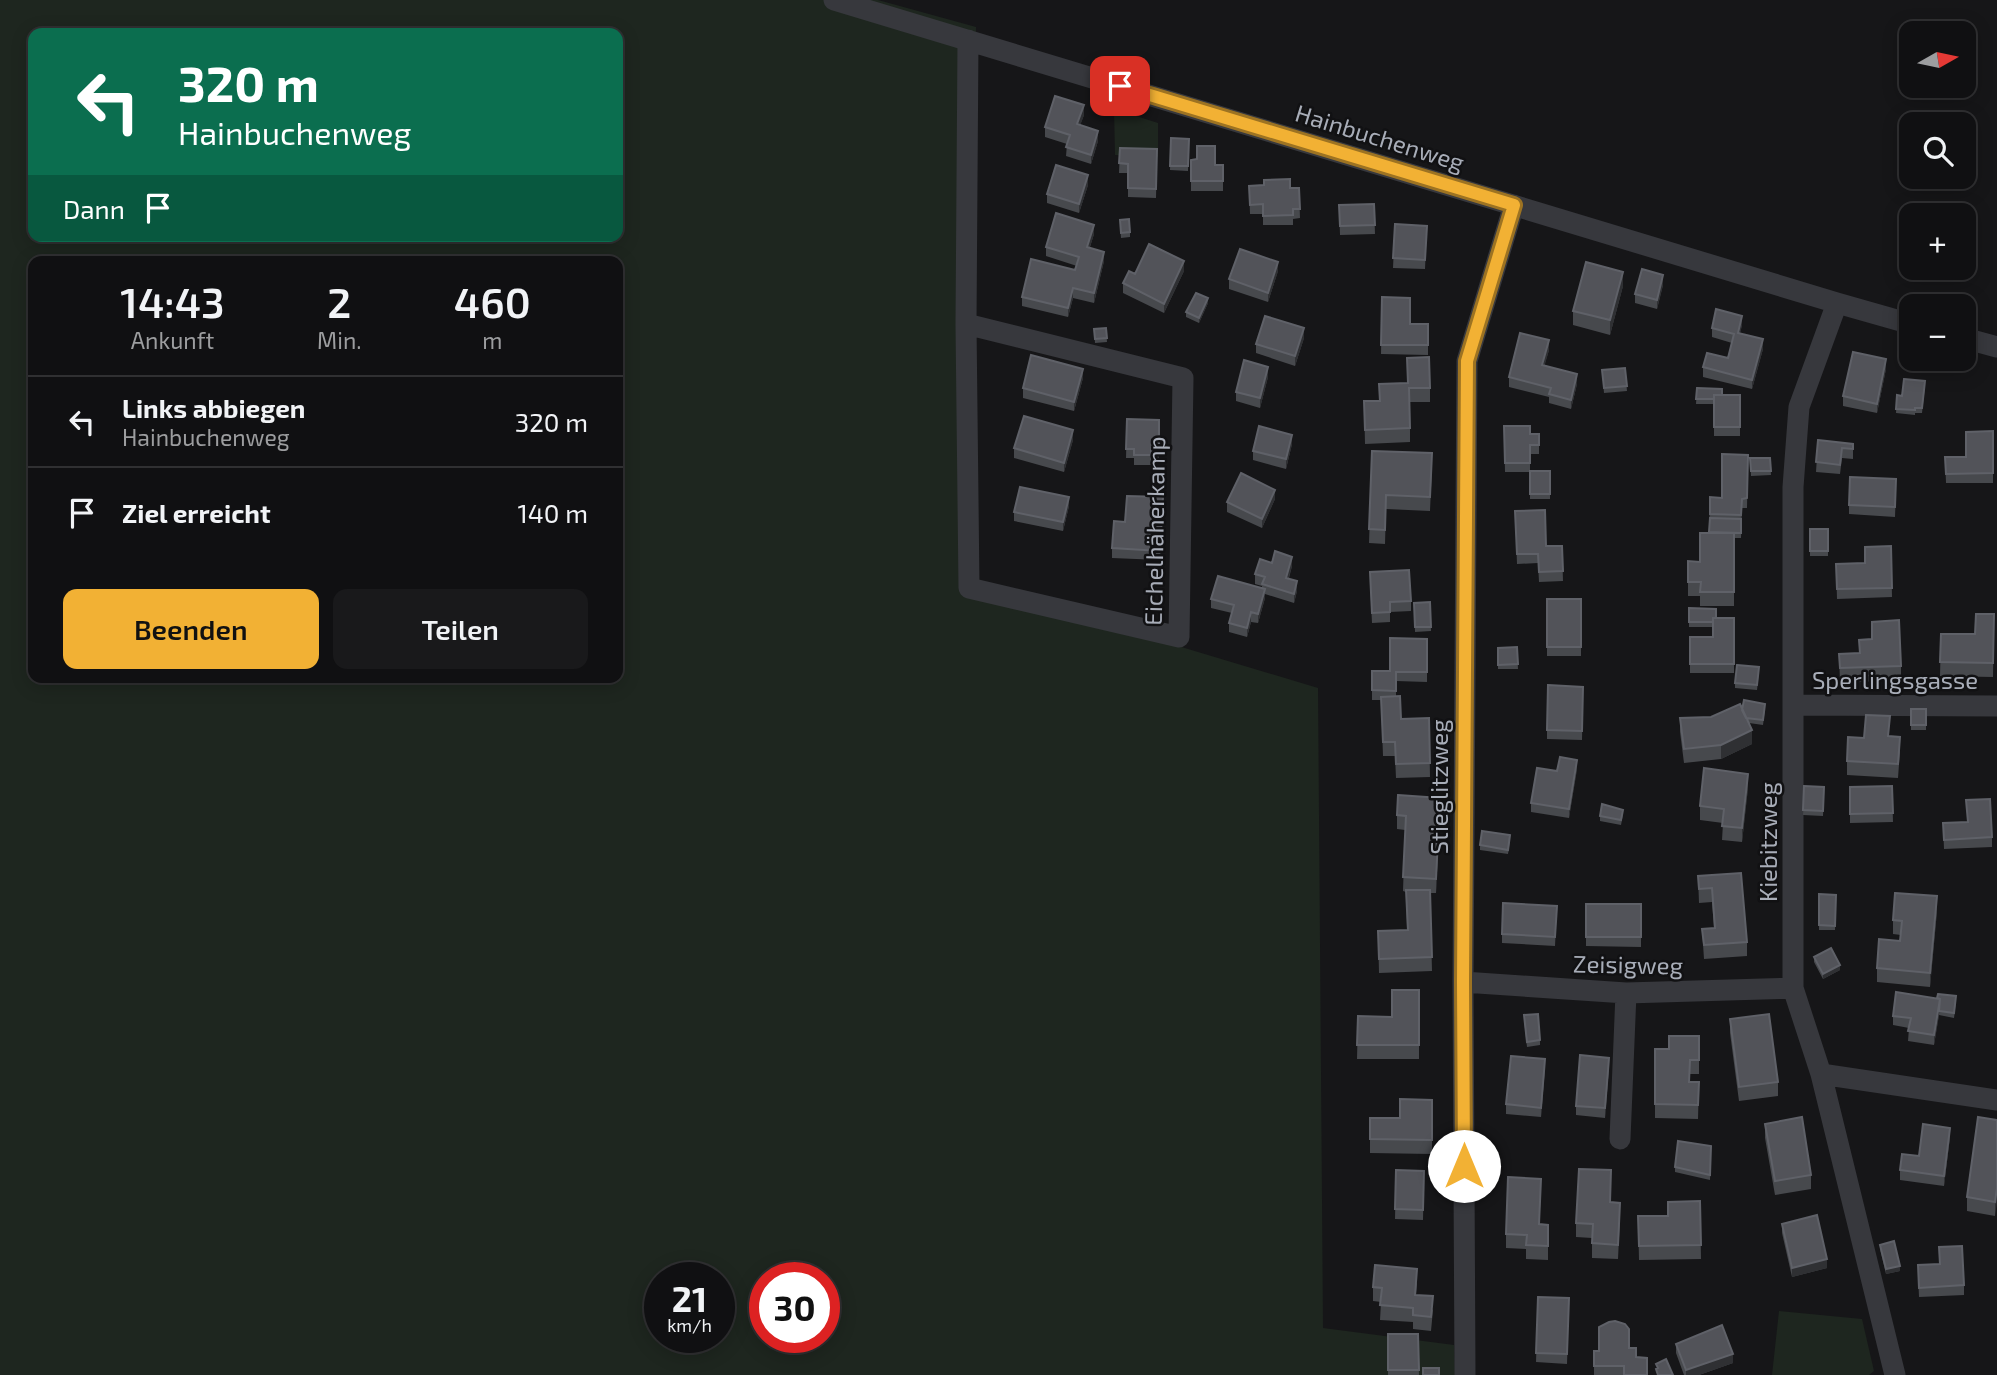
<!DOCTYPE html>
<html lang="de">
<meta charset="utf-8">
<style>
:root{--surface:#101012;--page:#19191b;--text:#f1f3f6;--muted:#9c9d9f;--line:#303032;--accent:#f2b134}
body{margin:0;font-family:"Exo 2",sans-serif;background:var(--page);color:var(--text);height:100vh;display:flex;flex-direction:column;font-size:26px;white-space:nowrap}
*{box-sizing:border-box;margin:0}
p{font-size:23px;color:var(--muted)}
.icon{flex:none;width:38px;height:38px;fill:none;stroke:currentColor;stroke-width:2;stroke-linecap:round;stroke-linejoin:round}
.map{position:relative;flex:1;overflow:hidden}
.sheet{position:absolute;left:28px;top:256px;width:595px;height:427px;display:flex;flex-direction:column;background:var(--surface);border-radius:14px;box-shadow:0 4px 18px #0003,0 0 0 2px var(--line)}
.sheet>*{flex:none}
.guide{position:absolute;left:28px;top:28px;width:595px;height:214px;border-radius:14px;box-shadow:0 4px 18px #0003,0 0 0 2px var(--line);background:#0b6e4f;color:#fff;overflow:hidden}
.needle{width:46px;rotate:81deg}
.tools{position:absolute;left:1899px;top:21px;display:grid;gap:14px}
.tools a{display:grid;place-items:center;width:77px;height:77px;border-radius:14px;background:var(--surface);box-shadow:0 4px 18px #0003,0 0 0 2px var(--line);font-size:35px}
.speed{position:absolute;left:644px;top:1262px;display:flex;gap:14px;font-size:35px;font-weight:700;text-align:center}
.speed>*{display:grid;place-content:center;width:91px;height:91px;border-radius:50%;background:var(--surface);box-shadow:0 4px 18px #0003,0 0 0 2px var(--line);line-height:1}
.speed small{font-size:18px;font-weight:400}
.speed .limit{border:10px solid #d22;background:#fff;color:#111}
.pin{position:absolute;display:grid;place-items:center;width:60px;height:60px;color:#fff;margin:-30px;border-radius:14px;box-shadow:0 4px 10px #0006}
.me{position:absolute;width:77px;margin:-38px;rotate:0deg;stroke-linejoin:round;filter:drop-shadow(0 0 5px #0008)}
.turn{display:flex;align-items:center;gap:24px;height:147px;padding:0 35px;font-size:32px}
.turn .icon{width:91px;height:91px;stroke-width:2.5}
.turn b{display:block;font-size:49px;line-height:60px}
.then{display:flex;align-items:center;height:66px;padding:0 35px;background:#0003;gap:14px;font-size:26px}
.eta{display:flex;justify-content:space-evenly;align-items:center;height:119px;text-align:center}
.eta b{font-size:42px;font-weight:600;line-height:49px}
.cta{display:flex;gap:14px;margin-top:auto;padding:14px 35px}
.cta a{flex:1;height:80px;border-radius:14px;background:var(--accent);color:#111;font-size:28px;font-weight:600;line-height:80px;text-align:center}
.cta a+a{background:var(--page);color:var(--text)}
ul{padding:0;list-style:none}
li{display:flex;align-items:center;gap:21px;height:91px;padding:0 35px;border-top:2px solid var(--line)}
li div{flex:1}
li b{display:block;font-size:26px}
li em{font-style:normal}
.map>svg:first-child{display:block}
.green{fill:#1e261f;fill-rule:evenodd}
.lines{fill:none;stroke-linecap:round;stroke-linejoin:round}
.minor{stroke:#37383d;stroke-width:21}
.wall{fill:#47494d}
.shaded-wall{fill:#2f3033}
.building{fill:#525359;stroke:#5f6168;stroke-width:2}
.route-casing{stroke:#9d7322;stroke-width:18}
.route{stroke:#f2b134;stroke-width:12}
.labels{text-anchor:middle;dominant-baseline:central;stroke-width:5;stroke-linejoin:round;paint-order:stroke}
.street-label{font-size:24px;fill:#a8adb8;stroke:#111113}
</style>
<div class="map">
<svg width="1997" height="1375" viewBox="0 0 1997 1375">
<rect width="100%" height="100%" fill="#161618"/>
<path class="green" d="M0 0H878L976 27 972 584 1318 688 1323 1328 1454 1345 1455 1375H0ZM33 33H618V236H33ZM33 261H618V677H33ZM660 1278H719V1337H660ZM765 1278H824V1337H765Z
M1114 109 1158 123V157L1115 155Z
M1779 1311 1862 1319 1874 1371 1869 1375H1772Z"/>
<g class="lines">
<path class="minor" d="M834 0 1837 303 1911 324
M1837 303 1799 407 1793 487V988L1821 1074 1895 1375
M966 324 1183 378 1179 637 969 588 966 324 968 40
M1964 338 1997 347
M1794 705 1997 706
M1463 982 1626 993 1793 988
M1821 1074 1997 1100
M1620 1139 1626 993
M1465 1375 1463 982 1467 361 1514 205"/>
</g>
<path class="wall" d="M1084 115 1080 125 1098 141 1091 164 1066 156 1067 144 1045 137V127Z
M1171 138 1189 139 1188 171 1170 170Z
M1120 148 1157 149 1156 198 1128 197V173H1119Z
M1191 160 1215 165H1223V191H1191Z
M1088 185 1079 213 1047 203V194Z
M1249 186 1299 188 1300 218 1293 219V225H1263V214H1250Z
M1374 204 1375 234 1340 235 1339 205Z
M1120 224 1130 232V237L1121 238Z
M1395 224 1427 226 1425 269 1393 268Z
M1094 234 1090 247 1104 261 1094 303 1073 298 1068 317 1022 306V297L1075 270 1077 266 1046 256V247Z
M1184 271 1164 313 1123 293V283Z
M1278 271 1268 302 1229 289V279Z
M1663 285 1657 309 1635 303V294Z
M1623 286 1610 335 1573 325V311Z
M1382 297 1410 324H1428V355L1381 354Z
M1208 303 1199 323 1186 317V312Z
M1742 325 1740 333 1763 349 1752 389 1703 377V367L1728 358 1732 343 1712 337V328Z
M1106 328 1107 342 1095 343 1094 329Z
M1304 338 1295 366 1256 353V344Z
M1549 350 1544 366 1577 384 1571 409 1549 403V397L1509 387V377Z
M1625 368 1627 391 1604 393 1602 370Z
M1886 369 1877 413 1843 406V396Z
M1268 377 1260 408 1236 401V392Z
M1083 378 1074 411 1023 398V388Z
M1408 383 1430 388V402H1410V442L1365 444 1364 401H1379Z
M1925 386 1922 413H1915V415L1896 413 1897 395 1902 396Z
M1697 388 1722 395H1740V436H1714V404H1696Z
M1127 419 1159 420V458H1151V465H1134V458H1126Z
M1504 426 1530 434H1539V454H1530V471H1550V499H1530V472H1505Z
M1993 431V483H1946L1945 457H1966Z
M1073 440 1064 472 1014 458V448Z
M1818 440 1853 444V459L1842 458 1840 474 1816 472Z
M1292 444 1286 469 1253 460V451Z
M1372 451 1432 467 1430 511 1386 509 1385 544 1369 543Z
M1748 455 1747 508H1742L1741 538H1734V606H1700V596H1688V561L1700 562 1709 533 1710 497 1722 498Z
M1750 458H1770L1771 475 1751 476Z
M1896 489 1895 517 1849 514V505Z
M1275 499 1262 528 1227 512V502Z
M1069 506 1063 531 1014 521V512Z
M1163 507 1160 560 1112 558V548Z
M1515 511 1546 546H1562L1563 581 1539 582 1538 563 1517 564Z
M1810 529H1828V556H1810Z
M1891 546 1892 597 1837 599 1836 564 1865 563Z
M1272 563 1292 566 1289 578 1297 591 1294 603 1265 594V598L1258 623 1251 622 1247 637 1229 632V623L1232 613 1211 608V599L1262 588V586L1255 584V574Z
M1370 581 1411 601V611L1390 612V622L1372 623Z
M1547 599H1581V656H1547Z
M1430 602 1431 631 1415 632 1414 603Z
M1689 608 1716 618H1734V673H1690V637H1713V627H1689Z
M1994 614 1993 677 1940 676 1941 634H1975Z
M1872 622 1901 666V680L1840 683 1839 654 1859 653 1872 639Z
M1427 639V682L1396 681V696L1401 719 1429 718 1430 777 1396 778 1395 756H1383L1381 700H1372V671H1390Z
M1517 647 1518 669H1498V648Z
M1759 672 1757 690 1735 688V683Z
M1583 687 1582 740 1547 739V730Z
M1765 709 1763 725 1749 723 1752 744 1721 759 1684 763 1680 732V718L1711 717 1742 710Z
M1911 709H1926V730H1911Z
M1864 738 1900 751 1898 778 1847 775V761Z
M1577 769 1569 818 1531 812V803Z
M1804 786 1824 787 1823 816 1803 815Z
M1892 786 1893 822 1850 823V787Z
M1748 788 1742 842 1722 840 1723 823 1700 820V806Z
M1440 812 1436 893H1430L1432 971 1379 973 1378 931 1407 930 1406 892 1403 891 1405 830 1397 829V815Z
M1623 814 1621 825 1600 821V816Z
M1967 822 1992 837V847L1944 849 1943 823Z
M1510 840 1508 854 1480 850V845Z
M1741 873 1747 942V956L1704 959 1702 929 1714 928 1712 902 1699 903 1698 876Z
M1819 894 1836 895 1835 930H1819Z
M1586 904H1641V947L1586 946Z
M1557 906 1555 946 1502 943V934Z
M1937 911 1930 987 1877 982V968L1900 941 1901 935 1893 934V920Z
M1814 957 1840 970 1823 979 1814 962Z
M1419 990V1059H1357L1358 1016 1392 1017Z
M1956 1001 1954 1018 1939 1015 1934 1045 1908 1041 1909 1028 1893 1025V1016Z
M1730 1019 1778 1082V1096L1739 1101 1730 1033Z
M1524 1020 1540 1040V1045L1527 1047Z
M1699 1036V1074H1690V1082H1699L1698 1119 1655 1118V1049H1669Z
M1609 1067 1605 1118 1576 1115V1106Z
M1545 1068 1541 1117 1506 1114V1104Z
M1432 1100V1154L1370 1153V1118H1400Z
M1997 1120 1995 1216 1967 1211V1197Z
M1765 1124 1811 1175V1189L1775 1195 1765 1138Z
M1950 1137 1944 1186 1900 1180V1170L1919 1156Z
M1711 1146 1710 1180 1675 1172V1167Z
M1396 1170 1424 1171 1423 1220 1395 1219Z
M1611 1184 1610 1202 1620 1217 1618 1259 1592 1258V1238L1576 1237V1223Z
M1541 1193 1539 1224 1548 1225V1260L1526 1259V1249L1506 1248V1234Z
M1700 1201 1701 1259 1639 1260 1638 1216H1668Z
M1782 1224 1827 1268 1792 1277 1782 1233Z
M1880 1245 1900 1271 1886 1274 1880 1249Z
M1940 1264 1964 1285V1295L1919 1297 1918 1274Z
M1417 1283 1416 1295 1433 1310 1431 1331 1413 1329V1322L1380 1320 1381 1302 1373 1301V1287Z
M1538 1297 1569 1298 1567 1364 1536 1362Z
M1388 1334H1418L1419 1375H1388Z
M1676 1344 1733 1363 1699 1375H1684L1676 1353Z
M1629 1348 1647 1375H1594V1351Z"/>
<path class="shaded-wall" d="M1084 105V115L1077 134V124Z
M1098 131V141L1091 164V155Z
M1088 175V185L1079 213V204Z
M1094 225V234L1087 256V247Z
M1104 252V261L1094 303V293Z
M1184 261V271L1164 313V304Z
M1278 262V271L1268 302V293Z
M1623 272V286L1610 335V320Z
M1663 275V285L1657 309V300Z
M1073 288V298L1068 317V308Z
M1208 298V303L1199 323V318Z
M1742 316V325L1738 342V333Z
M1304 328V338L1295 366V356Z
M1763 339V349L1752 389V380Z
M1549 340V350L1542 375V365Z
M1886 359V369L1877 413V404Z
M1268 367V377L1260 408V398Z
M1083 369V378L1074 411V402Z
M1577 374V384L1571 409V400Z
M1073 430V440L1064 472V463Z
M1292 435V444L1286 469V459Z
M1275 490V499L1262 528V519Z
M1069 497V506L1063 531V522Z
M1292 557V566L1286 587V578Z
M1297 581V591L1294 603V594Z
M1265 589V598L1258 623V614Z
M1251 612V622L1247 637V628Z
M1752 730V744L1721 759V745Z
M1577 760V769L1569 818V809Z
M1748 774V788L1742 842V828Z
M1440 798V812L1436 893V879Z
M1937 896V911L1930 987V973Z
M1840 965V970L1823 979V974Z
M1940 999 1939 1015 1934 1045V1035Z
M1609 1058V1067L1605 1118V1108Z
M1545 1059V1068L1541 1117V1108Z
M1950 1128V1137L1944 1186V1176Z
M1997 1188V1202L1995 1216V1202Z
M1827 1259V1268L1792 1277V1268Z
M1900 1266V1271L1886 1274V1269Z
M1733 1354V1363L1699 1375H1686V1370Z"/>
<path class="building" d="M1055 96 1084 105 1077 124 1098 131 1091 155 1066 147 1070 135 1045 127Z
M1171 138 1189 139 1188 166H1170Z
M1197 146H1215V165H1223V181H1191V160L1197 159Z
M1120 148 1157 149 1156 189 1128 188V164L1119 163Z
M1056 165 1088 175 1079 204 1047 194Z
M1290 179V188H1299L1300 209H1293V215L1263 216V204L1250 205 1249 186 1264 185V180Z
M1374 204 1375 225 1340 226 1339 205Z
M1056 213 1094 225 1087 247 1104 252 1094 293 1073 288 1068 308 1022 297 1031 259 1075 270 1079 257 1046 247Z
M1129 219 1130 232 1121 233 1120 220Z
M1395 224 1427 226 1425 260 1393 258Z
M1149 244 1184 261 1164 304 1123 283 1129 271 1135 274Z
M1240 249 1278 262 1268 293 1229 279Z
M1586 262 1623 272 1610 320 1573 311Z
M1642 269 1663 275 1657 300 1635 294Z
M1196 293 1208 298 1199 318 1186 312Z
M1382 297 1410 298V324H1428V345H1381Z
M1716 309 1742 316 1738 333 1763 339 1752 380 1703 367 1707 353 1728 358 1734 334 1712 328Z
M1265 316 1304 328 1295 356 1256 344Z
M1106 328 1107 338 1095 339 1094 329Z
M1520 333 1549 340 1542 365 1577 374 1571 400 1549 394 1551 388 1509 377Z
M1853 352 1886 359 1877 404 1843 396Z
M1031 355 1083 369 1074 402 1023 388Z
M1429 357 1430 388H1409L1410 428 1365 430 1364 401H1380L1379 384 1408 383 1407 358Z
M1244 360 1268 367 1260 398 1236 392Z
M1625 368 1627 386 1604 388 1602 370Z
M1904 379 1925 381 1922 408H1915V410L1896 409 1897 395 1902 396Z
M1697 388 1722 389V395H1714V399H1696Z
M1714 395H1740V427H1714Z
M1024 416 1073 430 1064 463 1014 448Z
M1127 419 1159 420V449L1151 448V455H1134V449H1126Z
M1259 426 1292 435 1286 459 1253 451Z
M1504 426H1530V434H1539V445H1530V463H1505Z
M1993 431V473L1946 474 1945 457H1966V432Z
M1818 440 1853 444V449L1842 448 1840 465 1816 462Z
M1372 451 1432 453 1430 497 1386 495 1385 530 1369 529Z
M1722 454 1748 455 1747 498 1742 499 1741 515 1710 514V497L1722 498Z
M1750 458H1770L1771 471H1751Z
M1530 471H1550V494H1530Z
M1241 473 1275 490 1262 519 1227 502Z
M1850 477 1896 479 1895 507 1849 505Z
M1020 487 1069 497 1063 522 1014 512Z
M1127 496 1163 497 1160 551 1112 548 1114 521 1125 522Z
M1545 510 1546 546H1562L1563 571 1539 572 1538 554H1517L1515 511Z
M1710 518 1741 519V533L1709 532Z
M1810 529H1828V551H1810Z
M1700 533H1734V592H1700L1701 582H1688V561L1700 562Z
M1891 546 1892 588 1837 589 1836 564 1865 563V547Z
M1275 551 1292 557 1286 578 1297 581 1294 594 1262 584 1265 577 1255 574 1260 559 1272 563Z
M1409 570 1411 601 1390 602V612L1372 613 1370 572Z
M1218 576 1265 589 1258 614 1251 612 1247 628 1229 623 1234 605 1211 599Z
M1547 599H1581V647H1547Z
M1430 602 1431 627H1415L1414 603Z
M1689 608 1716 609V618H1713V622H1689Z
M1976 614H1994L1993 663 1940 662 1941 634H1975Z
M1713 618H1734V664H1690V637H1713Z
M1899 620 1901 666 1840 668 1839 654 1860 653 1859 640 1872 639V622Z
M1390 638 1427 639V672H1396V691L1372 690V671H1390Z
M1517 647 1518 664 1498 665V648Z
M1737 665 1759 667 1757 685 1735 683Z
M1548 685 1583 687 1582 731 1547 730Z
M1400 696 1401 719 1429 718 1430 763 1396 764 1395 742H1383L1381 697Z
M1744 700 1765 704 1763 720 1746 718 1742 710Z
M1740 704 1752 730 1721 745 1684 749 1680 718 1711 717Z
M1911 709H1926V725H1911Z
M1866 715 1890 716 1888 736 1900 737 1898 764 1847 761 1848 737 1864 738Z
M1560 757 1577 760 1569 809 1531 803 1537 768 1557 771Z
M1704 768 1748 774 1742 828 1722 826 1724 809 1700 806Z
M1804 786 1824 787 1823 811 1803 810Z
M1892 786 1893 813 1850 814V787Z
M1398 795 1440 798 1436 879 1403 877 1406 816 1397 815Z
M1990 799 1992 837 1944 840 1943 823 1968 822 1966 800Z
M1602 804 1623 810 1621 820 1600 816Z
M1482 831 1510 835 1508 850 1480 845Z
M1741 873 1747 942 1704 945 1702 929 1715 928 1712 888 1699 889 1698 876Z
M1406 890H1430L1432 957 1379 959 1378 931 1408 930Z
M1895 893 1937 896 1930 973 1877 968 1879 939 1900 941 1902 921 1893 920Z
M1819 894 1836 895 1835 926 1819 925Z
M1503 903 1557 906 1555 937 1502 934Z
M1586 904H1641V937H1586Z
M1831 948 1840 965 1823 974 1814 957Z
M1392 990H1419V1045H1357L1358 1016 1392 1017Z
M1896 992 1940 999 1934 1035 1908 1031 1911 1018 1893 1016Z
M1938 994 1956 996 1954 1013 1939 1011 1940 999 1937 998Z
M1538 1014 1540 1040 1527 1042 1524 1015Z
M1769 1014 1778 1082 1739 1087 1730 1019Z
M1669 1036H1699V1060H1690L1689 1082H1699L1698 1105 1655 1104V1049H1669Z
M1580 1055 1609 1058 1605 1108 1576 1106Z
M1511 1056 1545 1059 1541 1108 1506 1104Z
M1400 1099 1432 1100V1140L1370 1139V1118H1400Z
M1802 1117 1811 1175 1775 1181 1765 1124Z
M1978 1117 1997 1120V1188L1995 1202 1967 1197Z
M1923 1124 1950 1128 1944 1176 1900 1170 1902 1154 1919 1156Z
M1678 1141 1711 1146 1710 1175 1675 1167Z
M1579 1169 1611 1170 1610 1202 1620 1203 1618 1245 1592 1243 1593 1224 1576 1223Z
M1396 1170 1424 1171 1423 1210 1395 1209Z
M1508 1177 1541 1179 1539 1224 1548 1225V1246L1526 1245 1527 1235 1506 1234Z
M1700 1201 1701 1245 1639 1246 1638 1216H1668V1202Z
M1817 1215 1827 1259 1792 1268 1782 1224Z
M1894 1241 1900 1266 1886 1269 1880 1245Z
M1962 1246 1964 1285 1919 1288 1918 1265 1940 1264 1939 1247Z
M1375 1265 1417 1269 1415 1295 1433 1296 1431 1317 1413 1315V1308L1380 1305 1382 1288 1373 1287Z
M1538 1297 1569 1298 1567 1354 1536 1353Z
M1615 1321 1625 1324 1629 1329V1348H1636V1357L1647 1358V1375H1624V1366H1594V1351H1599V1327L1609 1322Z
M1722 1325 1733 1354 1686 1370 1676 1344Z
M1388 1334H1418L1419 1370H1388Z
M1666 1359 1673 1375H1658L1656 1369 1658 1368 1656 1364Z
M1423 1368H1439V1375H1423Z"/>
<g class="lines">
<defs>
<path id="route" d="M1120 86 1514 205 1467 361 1463 982 1464 1166"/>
</defs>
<use href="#route" class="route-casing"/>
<use href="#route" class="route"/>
</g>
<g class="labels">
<g class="street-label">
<text transform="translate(1380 137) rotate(17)">Hainbuchenweg</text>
<text transform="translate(1154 531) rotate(-89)">Eichelhäherkamp</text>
<text x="1895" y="679">Sperlingsgasse</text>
<text transform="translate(1438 787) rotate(-90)">Stieglitzweg</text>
<text transform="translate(1767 842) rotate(-90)">Kiebitzweg</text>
<text transform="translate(1628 964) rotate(1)">Zeisigweg</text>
</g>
</g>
</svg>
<div class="tools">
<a><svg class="needle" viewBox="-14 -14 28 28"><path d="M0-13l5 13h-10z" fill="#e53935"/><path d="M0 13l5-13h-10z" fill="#9c9d9f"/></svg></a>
<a><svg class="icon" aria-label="search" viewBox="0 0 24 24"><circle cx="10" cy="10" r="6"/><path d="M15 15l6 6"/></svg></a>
<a>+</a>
<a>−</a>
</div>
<div class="speed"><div>21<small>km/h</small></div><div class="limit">30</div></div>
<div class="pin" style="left:1120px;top:86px;background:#d93025"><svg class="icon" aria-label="arrive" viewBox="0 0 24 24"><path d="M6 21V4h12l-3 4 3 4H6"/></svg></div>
<svg class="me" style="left:1464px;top:1166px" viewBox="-20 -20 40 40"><circle r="19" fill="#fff"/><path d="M0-13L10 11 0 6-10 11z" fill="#f2b134"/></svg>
<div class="guide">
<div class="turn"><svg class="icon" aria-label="left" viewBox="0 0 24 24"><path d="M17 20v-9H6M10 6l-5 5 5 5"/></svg><div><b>320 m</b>Hainbuchenweg</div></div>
<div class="then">Dann<svg class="icon" aria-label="arrive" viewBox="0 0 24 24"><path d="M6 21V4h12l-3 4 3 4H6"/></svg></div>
</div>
<section class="sheet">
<div class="eta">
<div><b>14:43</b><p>Ankunft</p></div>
<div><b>2</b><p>Min.</p></div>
<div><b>460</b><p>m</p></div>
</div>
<ul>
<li><svg class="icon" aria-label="left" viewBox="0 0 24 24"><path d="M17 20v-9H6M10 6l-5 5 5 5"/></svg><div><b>Links abbiegen</b><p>Hainbuchenweg</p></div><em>320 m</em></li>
<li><svg class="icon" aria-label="arrive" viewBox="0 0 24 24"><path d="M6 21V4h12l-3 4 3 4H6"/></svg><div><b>Ziel erreicht</b></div><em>140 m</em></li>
</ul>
<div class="cta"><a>Beenden</a><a>Teilen</a></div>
</section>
</div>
